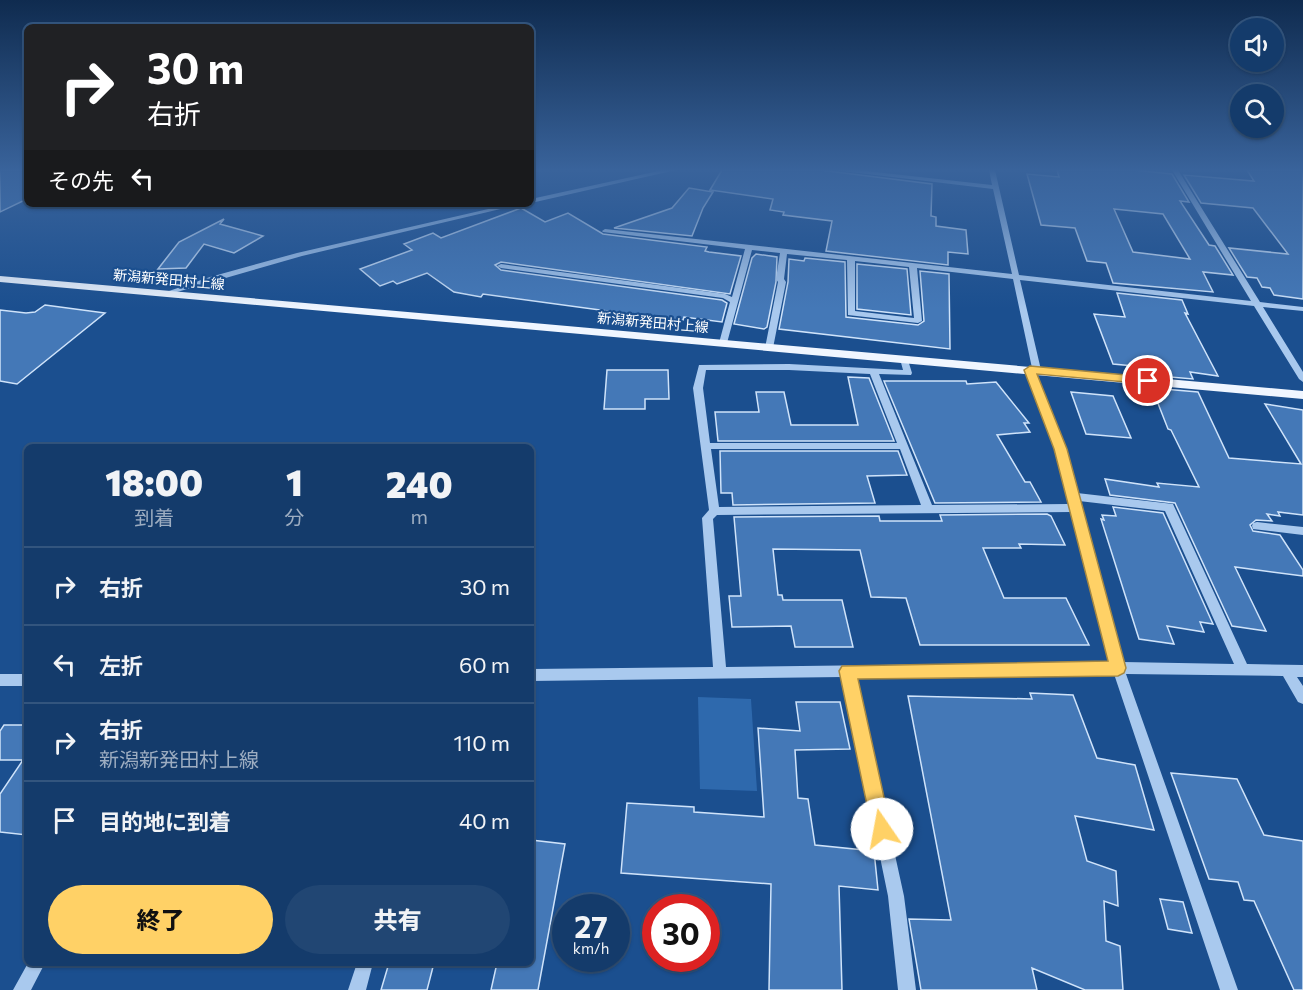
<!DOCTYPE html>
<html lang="ja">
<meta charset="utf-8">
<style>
:root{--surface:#143b6b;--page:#214673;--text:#f1f3f6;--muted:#9dadc1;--line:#33557e;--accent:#ffd166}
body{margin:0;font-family:Commissioner,"Noto Sans JP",sans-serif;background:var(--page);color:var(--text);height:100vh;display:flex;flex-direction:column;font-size:22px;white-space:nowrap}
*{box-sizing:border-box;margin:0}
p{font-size:20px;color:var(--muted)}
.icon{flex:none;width:33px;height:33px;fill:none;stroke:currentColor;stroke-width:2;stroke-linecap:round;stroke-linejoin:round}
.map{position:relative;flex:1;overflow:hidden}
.sheet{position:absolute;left:24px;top:444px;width:510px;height:522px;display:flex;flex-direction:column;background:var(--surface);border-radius:9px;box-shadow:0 2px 4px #0004,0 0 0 2px var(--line)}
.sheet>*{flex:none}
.hud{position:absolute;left:24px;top:24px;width:510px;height:183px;border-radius:9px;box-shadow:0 2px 4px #0004,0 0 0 2px var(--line);background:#202124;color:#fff;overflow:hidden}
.fabs{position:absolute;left:1230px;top:18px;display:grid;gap:12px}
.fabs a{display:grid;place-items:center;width:54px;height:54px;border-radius:50%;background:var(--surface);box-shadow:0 2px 4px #0004,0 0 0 2px var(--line);font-size:30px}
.speed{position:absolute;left:552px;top:894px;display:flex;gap:12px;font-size:30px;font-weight:700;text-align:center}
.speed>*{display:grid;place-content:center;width:78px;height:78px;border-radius:50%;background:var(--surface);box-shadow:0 2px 4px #0004,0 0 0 2px var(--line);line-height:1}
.speed small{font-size:15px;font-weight:400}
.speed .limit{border:9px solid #d22;background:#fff;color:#111}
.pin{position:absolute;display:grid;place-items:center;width:51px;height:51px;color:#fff;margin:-26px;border:3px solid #fff;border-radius:50%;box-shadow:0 2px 6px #0007}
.me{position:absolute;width:66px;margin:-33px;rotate:348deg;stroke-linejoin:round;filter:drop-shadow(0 0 4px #0008)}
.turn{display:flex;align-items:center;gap:21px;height:126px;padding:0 24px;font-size:27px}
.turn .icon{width:78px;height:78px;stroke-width:2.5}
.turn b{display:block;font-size:42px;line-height:51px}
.then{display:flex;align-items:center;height:57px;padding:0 24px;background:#0003;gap:12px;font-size:22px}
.eta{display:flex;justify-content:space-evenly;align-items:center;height:102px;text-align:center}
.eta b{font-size:36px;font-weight:800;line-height:42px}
.button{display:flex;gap:12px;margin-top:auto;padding:12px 24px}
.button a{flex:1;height:69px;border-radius:36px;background:var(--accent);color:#111;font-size:24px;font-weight:800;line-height:69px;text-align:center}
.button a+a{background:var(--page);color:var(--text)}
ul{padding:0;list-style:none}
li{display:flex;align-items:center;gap:18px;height:78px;padding:0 24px;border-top:2px solid var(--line)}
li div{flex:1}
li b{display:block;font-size:22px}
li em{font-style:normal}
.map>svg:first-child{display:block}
.green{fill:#2e69ad}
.building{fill:#4478b7;stroke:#cfe3fa;stroke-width:1.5;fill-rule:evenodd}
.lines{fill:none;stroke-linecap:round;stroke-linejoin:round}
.minor{fill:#a9c9ee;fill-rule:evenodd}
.major{fill:#f0f6ff;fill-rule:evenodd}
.route{fill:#ffd166;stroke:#a68842;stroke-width:1.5}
.labels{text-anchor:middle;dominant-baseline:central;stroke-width:4.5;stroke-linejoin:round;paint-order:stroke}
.far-street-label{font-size:14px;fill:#fff;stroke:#1b4f8f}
</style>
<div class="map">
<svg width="1303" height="990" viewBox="0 0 1303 990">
<rect width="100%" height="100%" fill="#1b4f8f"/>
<path class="green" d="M698 697 751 699 757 791 700 789Z"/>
<path class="building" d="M0 170H27V199L0 212Z
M722 170H820L932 184 931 216 936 217V226L966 230 968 254 948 252V265L826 251 832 221 783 215 784 212 770 210 773 199 710 190Z
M1057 170H1133L1172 174 1189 202 1180 201 1209 245 1215 246 1233 275 1203 272 1213 292 1113 283 1106 263 1087 261 1075 228 1041 225 1027 174 1059 177ZM1114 209 1163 214 1190 259 1133 252Z
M1247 170H1303V299L1274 295 1270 288 1262 287 1257 278 1247 277 1229 248 1288 254 1253 208 1201 203 1184 175 1254 181Z
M689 188 713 192 703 208 692 236 614 228 672 208Z
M521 208 545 222 568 213 603 234 707 247 705 251 709 252 741 256 730 294 501 262 495 265 501 270 722 300 727 303 722 322 684 317 683 320 659 318 483 294 481 297 454 292 427 273 397 284 393 281 380 286 360 269 412 250 404 244 433 233 441 238Z
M224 219 220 224 263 236 234 253 204 244 186 268 158 269 179 242Z
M756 254 777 257 776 282 767 327 764 329 734 324 752 258Z
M805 258 845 262 846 317 918 325 924 321 920 271 949 274 950 349 779 329 788 282 789 259 804 261Z
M857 264 907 269 911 315 857 309Z
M1117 293 1182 300 1188 314 1185 313 1218 376 1190 372 1193 379 1147 375 1144 367 1113 364 1094 314 1125 317Z
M45 305 105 313 17 384 0 381V310L26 313 35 312Z
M607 370H668L669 399H645V409H604Z
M848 377 869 378 894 441H718L715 412H759L756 392H784L791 425H858Z
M884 381H966L967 384 996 382 1029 423H1024L1030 432 997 435 1025 482H1030L1041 502 935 503Z
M1152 388 1198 392 1229 458 1301 464 1265 404 1303 410V515L1278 512 1280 516 1267 514 1272 521 1256 520 1250 525 1253 531 1280 535 1303 570V576L1235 567 1266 631 1232 626 1175 503 1110 495 1105 479 1159 487 1157 483 1199 487 1171 430 1168 429Z
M1071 392 1113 396 1131 438 1086 434Z
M720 451H898L907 475 867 476 875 503 733 505 732 493H721Z
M1113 507 1163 513 1213 624 1200 622 1204 632 1167 626 1174 644 1139 639 1101 519 1104 520 1102 515 1116 516Z
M1047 514 1051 516 1065 545 1019 544 1021 548H983L1004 598H1066L1089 645H920L906 598 871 597 860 550 773 549 778 595H782L783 600H842L853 647H795L791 626 732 627 729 596H741L734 517 879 516 880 521H942L940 515Z
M1030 693 1073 695 1097 758 1135 765 1154 830 1075 816 1087 861 1116 871 1118 906 1104 901 1106 941 1120 946 1123 990H1085L1032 968 1037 990H921L909 919 951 920 908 696 1032 699Z
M796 702H840L850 749 795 750 798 798 808 799 815 845 874 851 878 890 839 886 842 990H769L771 884 621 873 627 803 694 807V812L764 817 758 728 800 731Z
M4 725H27V835L0 832V794L23 760H0V731Z
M1171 773 1237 779 1264 835 1303 841V990H1294L1254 901 1244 900 1238 882 1209 879Z
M531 840 565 844 538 990H491L497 963H531Z
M1160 899 1183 902 1192 933 1168 929Z
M389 963H434L427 990H381Z"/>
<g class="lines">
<path class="minor" d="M663 170H676L531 203V199Z
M834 170H857L992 185 989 170H995L1019 275 1251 301 1172 170H1178L1260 302 1303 307V311L1263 307 1303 372V382L1299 379 1254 306 1020 280 1041 370 1040 372H1035L1065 449 1077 493 1173 504 1247 664 1303 665V677H1297L1303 686V704L1298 702 1283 676 1126 674 1238 990H1220L1114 674 856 677 904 896 916 990H898L888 896 843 677 531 681V669L713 667 702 518 709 510 693 388 699 365 789 364 903 370 900 359 904 356 907 357 912 373 911 375 879 374 932 505 1069 504 1055 449 1026 370 1027 368H1032L1013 279 917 268 922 321 918 323 848 315 847 260 787 254 784 279 786 282 773 348 769 351 765 348 778 282 776 279 780 253 752 250 727 343 723 346 719 343 730 302 723 298 501 268 497 266 501 264 725 294 732 297 745 249 603 232 602 231 605 229 1012 274 993 189ZM855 261 909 267 914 318 855 311ZM706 370H789L870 374 897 443H710L703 388ZM711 449H900L921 505 719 507ZM1079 501 1165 511 1234 664 1123 662ZM1071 512 1110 662 726 667 713 519 717 515Z
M510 204H522L302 256 170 294 166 292 210 277 297 253Z
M1257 522 1303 527V535L1253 529 1252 526 1253 523Z
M0 674H27V686H0Z
M28 963H45L31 990H13Z
M357 963H373L366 990H348Z"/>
<path class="major" d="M0 276 1303 391V399L0 282Z"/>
</g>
<linearGradient id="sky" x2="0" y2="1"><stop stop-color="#0f2b4f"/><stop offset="0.55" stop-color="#39639b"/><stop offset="1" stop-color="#39639b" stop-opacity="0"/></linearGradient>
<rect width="1303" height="309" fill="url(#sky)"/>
<path class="route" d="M1030 366 1148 377 1154 381 1148 384 1037 374 1067 449 1126 668 1124 673 1118 676 858 679 891 829 888 835 882 838 875 835 872 829 839 671 842 666 1108 661 1054 449 1024 370Z"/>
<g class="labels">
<g class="far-street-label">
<text transform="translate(169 279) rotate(5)">新潟新発田村上線</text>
<text transform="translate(653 322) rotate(5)">新潟新発田村上線</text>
</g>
</g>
</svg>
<div class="fabs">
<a><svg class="icon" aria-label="sound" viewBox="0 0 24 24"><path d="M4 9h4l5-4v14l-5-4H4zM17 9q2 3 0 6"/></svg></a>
<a><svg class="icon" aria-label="search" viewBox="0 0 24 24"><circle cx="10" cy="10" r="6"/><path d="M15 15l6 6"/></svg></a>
</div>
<div class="speed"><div>27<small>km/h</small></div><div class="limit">30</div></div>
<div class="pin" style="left:1148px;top:381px;background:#d93025"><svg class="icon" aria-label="arrive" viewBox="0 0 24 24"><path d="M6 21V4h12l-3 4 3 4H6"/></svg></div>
<svg class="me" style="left:882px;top:829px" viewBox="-20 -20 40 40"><circle r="19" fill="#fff"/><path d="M0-13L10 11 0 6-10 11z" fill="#ffd166"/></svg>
<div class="hud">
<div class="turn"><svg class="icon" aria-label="right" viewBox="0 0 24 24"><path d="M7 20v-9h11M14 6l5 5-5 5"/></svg><div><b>30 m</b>右折</div></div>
<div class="then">その先<svg class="icon" aria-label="left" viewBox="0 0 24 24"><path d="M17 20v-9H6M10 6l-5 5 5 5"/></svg></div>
</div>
<section class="sheet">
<div class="eta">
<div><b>18:00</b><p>到着</p></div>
<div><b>1</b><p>分</p></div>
<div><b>240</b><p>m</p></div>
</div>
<ul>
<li><svg class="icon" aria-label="right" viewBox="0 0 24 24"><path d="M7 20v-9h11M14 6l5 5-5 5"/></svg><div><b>右折</b></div><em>30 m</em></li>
<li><svg class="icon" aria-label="left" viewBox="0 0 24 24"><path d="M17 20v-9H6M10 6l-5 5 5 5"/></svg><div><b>左折</b></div><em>60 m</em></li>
<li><svg class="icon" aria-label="right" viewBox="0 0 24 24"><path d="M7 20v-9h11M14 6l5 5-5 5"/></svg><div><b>右折</b><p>新潟新発田村上線</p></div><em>110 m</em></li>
<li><svg class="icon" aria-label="arrive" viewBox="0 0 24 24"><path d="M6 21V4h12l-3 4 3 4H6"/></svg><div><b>目的地に到着</b></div><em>40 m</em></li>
</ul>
<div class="button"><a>終了</a><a>共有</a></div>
</section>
</div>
